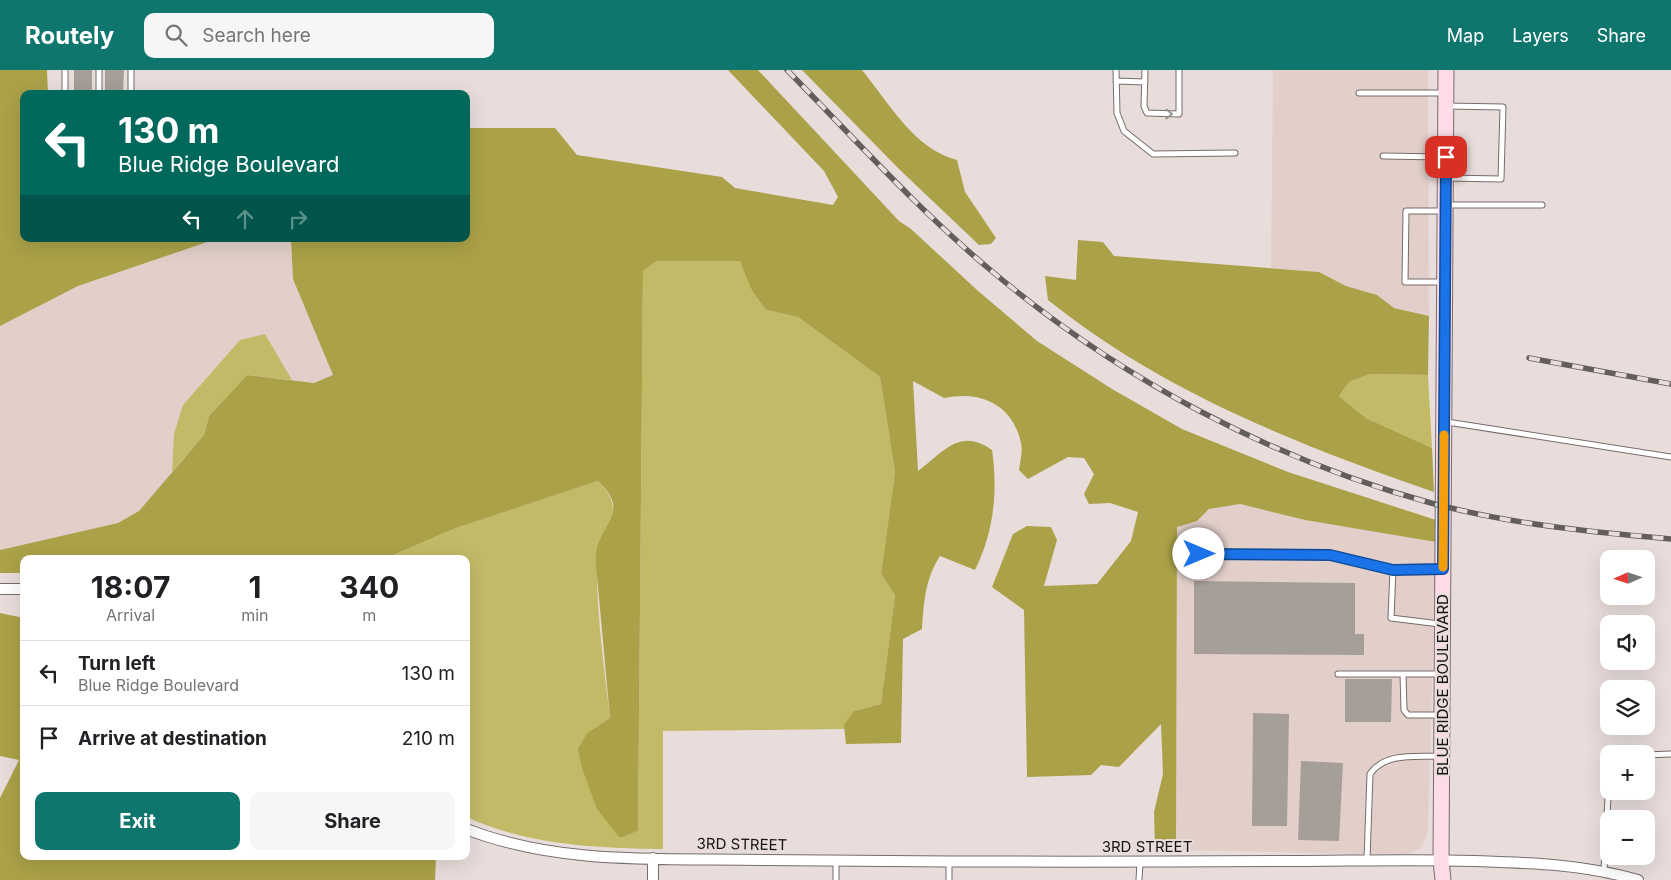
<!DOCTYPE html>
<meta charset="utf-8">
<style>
:root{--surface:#fff;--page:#f6f6f6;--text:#202124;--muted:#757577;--line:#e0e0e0;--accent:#0f766e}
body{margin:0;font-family:Inter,sans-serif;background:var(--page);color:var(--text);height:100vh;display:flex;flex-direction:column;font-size:19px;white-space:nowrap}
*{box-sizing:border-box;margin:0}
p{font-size:16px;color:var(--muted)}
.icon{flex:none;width:28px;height:28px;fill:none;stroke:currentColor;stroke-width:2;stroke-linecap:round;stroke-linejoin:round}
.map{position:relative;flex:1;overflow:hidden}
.sheet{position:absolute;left:20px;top:485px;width:450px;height:305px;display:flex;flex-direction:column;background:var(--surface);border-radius:10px;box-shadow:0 5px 20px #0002}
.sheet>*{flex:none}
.top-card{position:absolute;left:20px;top:20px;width:450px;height:152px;border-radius:10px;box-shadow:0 5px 20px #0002;background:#00695c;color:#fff;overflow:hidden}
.needle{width:32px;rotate:267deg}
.controls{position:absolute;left:1600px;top:480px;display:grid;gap:10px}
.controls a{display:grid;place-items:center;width:55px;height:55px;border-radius:10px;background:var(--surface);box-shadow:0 5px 20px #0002;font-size:25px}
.pin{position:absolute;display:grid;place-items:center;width:42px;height:42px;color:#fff;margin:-21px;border-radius:10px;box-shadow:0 2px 8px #0006}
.me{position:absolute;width:55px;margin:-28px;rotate:90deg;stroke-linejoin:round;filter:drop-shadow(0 0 4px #0008)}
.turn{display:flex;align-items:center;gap:18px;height:105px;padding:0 15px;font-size:22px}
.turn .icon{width:65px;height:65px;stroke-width:2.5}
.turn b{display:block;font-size:35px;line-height:42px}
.lanes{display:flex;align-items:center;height:48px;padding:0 15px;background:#0003;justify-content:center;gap:25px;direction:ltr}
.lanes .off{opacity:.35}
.eta{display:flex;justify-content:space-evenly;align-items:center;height:85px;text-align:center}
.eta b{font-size:30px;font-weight:700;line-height:35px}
.cta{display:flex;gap:10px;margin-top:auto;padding:10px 15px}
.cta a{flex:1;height:58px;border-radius:10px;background:var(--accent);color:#fff;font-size:20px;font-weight:700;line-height:58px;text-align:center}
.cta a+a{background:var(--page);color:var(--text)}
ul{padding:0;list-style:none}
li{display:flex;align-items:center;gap:15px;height:65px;padding:0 15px;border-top:1px solid var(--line)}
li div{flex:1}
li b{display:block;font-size:19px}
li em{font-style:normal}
header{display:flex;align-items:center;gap:30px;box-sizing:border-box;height:70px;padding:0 25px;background:var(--accent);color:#fff}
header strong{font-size:24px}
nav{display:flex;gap:28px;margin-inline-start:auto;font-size:18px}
.search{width:350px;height:45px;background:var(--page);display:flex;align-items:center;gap:12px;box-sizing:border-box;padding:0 18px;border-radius:10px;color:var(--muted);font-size:19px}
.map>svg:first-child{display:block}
.built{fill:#e2cfca}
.green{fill:#c3ba68}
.forest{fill:#aba148}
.building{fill:#a59f98}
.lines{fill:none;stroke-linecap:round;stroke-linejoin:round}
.lane-casing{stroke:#766d6b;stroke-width:7}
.street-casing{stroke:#766d6b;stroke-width:12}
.secondary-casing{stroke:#766d6b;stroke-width:17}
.lane{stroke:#fff;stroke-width:5}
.street{stroke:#fff;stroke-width:10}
.secondary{stroke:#fddce8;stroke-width:15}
.rail-casing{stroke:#635d5c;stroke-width:5.5}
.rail{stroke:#e8dddb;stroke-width:4;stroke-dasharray:11;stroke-linecap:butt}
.oneway{stroke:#979595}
.route-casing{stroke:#114b97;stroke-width:12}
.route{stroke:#1a73e8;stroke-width:9}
.slow{stroke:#f59e0b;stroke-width:9}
.labels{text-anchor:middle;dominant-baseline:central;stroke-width:4;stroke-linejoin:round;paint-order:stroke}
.street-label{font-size:15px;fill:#171413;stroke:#e8dddb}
</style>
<header>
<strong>Routely</strong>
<div class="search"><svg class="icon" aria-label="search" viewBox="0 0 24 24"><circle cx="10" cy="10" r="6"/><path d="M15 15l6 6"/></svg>Search here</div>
<nav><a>Map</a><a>Layers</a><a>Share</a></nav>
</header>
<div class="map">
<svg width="1671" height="810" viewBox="0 0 1671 810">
<rect width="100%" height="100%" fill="#e8dddb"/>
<path class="built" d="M1273 0H1428L1429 246 1394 238 1377 225 1346 216 1319 202 1271 198Z
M216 169H291L293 209 333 305 314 313 292 310 265 264 174 364 172 402 139 441 118 453 0 480V256L78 216Z
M1240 434 1305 450 1436 472 1428 760 1425 771 1419 779 1413 782 1405 785 1176 780 1177 457 1197 451 1209 439Z"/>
<path class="green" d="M657 191H741L752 221 766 240 798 247 880 307 895 402 881 504 895 525 881 634 854 641 845 655V659L663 661V779C596 778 528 775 466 747V489H384L456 458 598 411C613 426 618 439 607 459 604 464 598 470 598 475 594 530 604 594 610 648L587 663 620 768 638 761 643 201Z
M265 264 292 310 247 305 209 346 204 365 172 402 174 364 183 335 240 270Z
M1370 304 1428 305 1432 378 1366 348 1339 326 1349 312Z"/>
<path class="forest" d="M0 0H47L48 24H24V169H216L78 216 0 256Z
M728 0H758L899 151 911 159 977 220 1037 271 1112 319 1182 359 1288 402 1436 450V472L1305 450 1240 434 1209 439 1197 451 1177 457 1176 780 1155 779 1154 742 1163 704 1161 654 1119 697 1101 695 1091 705 1027 707 1024 540 992 517 1013 464 1027 456 1051 457 1057 470 1044 516 1097 514 1131 471 1138 442 1110 433 1089 434 1084 424 1094 404 1084 388 1068 387 1028 409 1019 400C1020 392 1023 381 1021 373 1013 335 981 320 944 328L913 311 918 401C944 382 959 357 992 380 998 421 994 462 975 500L940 486C925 509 924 532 922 559L903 569 901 673 846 674 844 655 854 641 881 634 895 525 881 504 895 402 880 307 798 247 766 240 752 221 740 191H657L643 201 638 761 620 768 597 739 582 698 578 679 587 663 610 648 596 495C596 487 596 478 599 471 612 445 624 436 598 411L456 458 384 489H24V503H0V480L118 453 139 441 204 365 209 346 247 305 314 313 333 305 293 209 291 169H466V58H555L577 85 722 107 735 118 833 135 838 127 824 101Z
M802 0H862C889 33 914 79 957 90L965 122 996 168 991 174 979 175 899 99Z
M1078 170 1103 172 1114 186 1319 202 1346 216 1377 225 1394 238 1429 246 1428 305 1370 304 1349 312 1339 326 1366 348 1432 378 1434 422C1298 375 1161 321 1048 230L1045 206 1076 210Z
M0 543 24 548V786H436L435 810H0V728L19 690 0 686Z"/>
<path class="building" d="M74 0H92V24H74Z
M105 0H124L123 24H105Z
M1194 511 1355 513V564H1364V585L1194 584Z
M1345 609H1392L1391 652H1345Z
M1253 643 1289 644 1287 756H1252Z
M1301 691 1343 693 1339 771 1298 770Z"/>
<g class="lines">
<defs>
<path id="lane" d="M131 0V24
M1116 0 1117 43 1124 61 1153 84 1235 83
M1145 0 1144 36 1147 43 1179 44V0
M1116 11 1145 12
M1359 23H1443
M65 24V0
M99 24V0
M1383 86 1443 87
M1446 108 1501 109 1503 37 1446 36
M1446 135H1542
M1442 212H1405L1406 141H1444
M1447 352 1671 387
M1199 484 1330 485 1393 500
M1440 554 1391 548 1393 500 1440 499
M1338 604H1439
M1403 604 1404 640 1408 645H1439
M1646 685 1671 684
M1367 790 1370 704C1385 682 1416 687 1439 686
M949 791V810
M1604 800 1609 709
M836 810V791
M1139 810 1140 792"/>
<path id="street" d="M0 519H24
M466 759C561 796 664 788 764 790 938 792 1111 792 1285 791 1348 791 1411 789 1474 791 1532 793 1582 794 1638 810
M653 810V788"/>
<path id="secondary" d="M1443 810 1441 790 1446 0"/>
</defs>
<use href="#lane" class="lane-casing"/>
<use href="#street" class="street-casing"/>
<use href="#secondary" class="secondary-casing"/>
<use href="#lane" class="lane"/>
<use href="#street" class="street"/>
<use href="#secondary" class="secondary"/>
<defs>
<path id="rail" d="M787 0C855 69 920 142 994 203 1121 309 1271 389 1431 433 1509 454 1591 462 1671 469
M1529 288 1671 314"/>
</defs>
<use href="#rail" class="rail-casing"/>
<use href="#rail" class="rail"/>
</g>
<defs><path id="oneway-chevron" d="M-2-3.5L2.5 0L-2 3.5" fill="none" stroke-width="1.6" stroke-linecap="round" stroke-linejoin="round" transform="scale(1.25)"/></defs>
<use class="oneway" href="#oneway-chevron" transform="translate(1169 44) rotate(1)"/>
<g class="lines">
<defs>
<path id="route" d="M1199 484 1330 485 1393 500 1443 499 1446 87"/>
</defs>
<use href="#route" class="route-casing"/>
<use href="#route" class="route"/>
<path class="slow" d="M1443 497 1444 365"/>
</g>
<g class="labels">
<g class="street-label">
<text transform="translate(1442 615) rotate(-90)">BLUE RIDGE BOULEVARD</text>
<text transform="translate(742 774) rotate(1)">3RD STREET</text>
<text x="1147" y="776">3RD STREET</text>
</g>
</g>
</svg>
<div class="controls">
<a><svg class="needle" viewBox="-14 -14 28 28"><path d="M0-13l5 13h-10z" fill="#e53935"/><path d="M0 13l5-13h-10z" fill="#757577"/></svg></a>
<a><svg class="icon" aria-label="sound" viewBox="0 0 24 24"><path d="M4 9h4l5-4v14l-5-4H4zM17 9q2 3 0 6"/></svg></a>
<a><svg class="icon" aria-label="layers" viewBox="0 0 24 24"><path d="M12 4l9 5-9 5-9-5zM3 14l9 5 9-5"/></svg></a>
<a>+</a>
<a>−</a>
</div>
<div class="pin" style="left:1446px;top:87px;background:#d93025"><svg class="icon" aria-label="arrive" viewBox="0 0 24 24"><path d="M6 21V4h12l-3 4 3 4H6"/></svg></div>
<svg class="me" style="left:1199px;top:484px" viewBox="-20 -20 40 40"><circle r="19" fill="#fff"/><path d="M0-13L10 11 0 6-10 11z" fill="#1a73e8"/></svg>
<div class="top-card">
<div class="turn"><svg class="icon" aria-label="left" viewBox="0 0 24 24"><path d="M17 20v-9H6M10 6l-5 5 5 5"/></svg><div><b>130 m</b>Blue Ridge Boulevard</div></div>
<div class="lanes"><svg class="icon" aria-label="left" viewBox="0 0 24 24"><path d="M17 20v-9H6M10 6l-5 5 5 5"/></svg><svg class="icon off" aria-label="ahead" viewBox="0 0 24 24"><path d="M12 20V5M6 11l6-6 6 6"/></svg><svg class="icon off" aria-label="right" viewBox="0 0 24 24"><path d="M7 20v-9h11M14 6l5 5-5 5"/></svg></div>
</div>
<section class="sheet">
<div class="eta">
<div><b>18:07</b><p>Arrival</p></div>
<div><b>1</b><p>min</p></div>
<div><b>340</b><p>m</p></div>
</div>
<ul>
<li><svg class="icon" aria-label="left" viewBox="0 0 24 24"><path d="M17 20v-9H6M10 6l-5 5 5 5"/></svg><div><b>Turn left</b><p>Blue Ridge Boulevard</p></div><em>130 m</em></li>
<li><svg class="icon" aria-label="arrive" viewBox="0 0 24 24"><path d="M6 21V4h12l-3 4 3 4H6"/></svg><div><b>Arrive at destination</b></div><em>210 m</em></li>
</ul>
<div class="cta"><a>Exit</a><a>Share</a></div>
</section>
</div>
